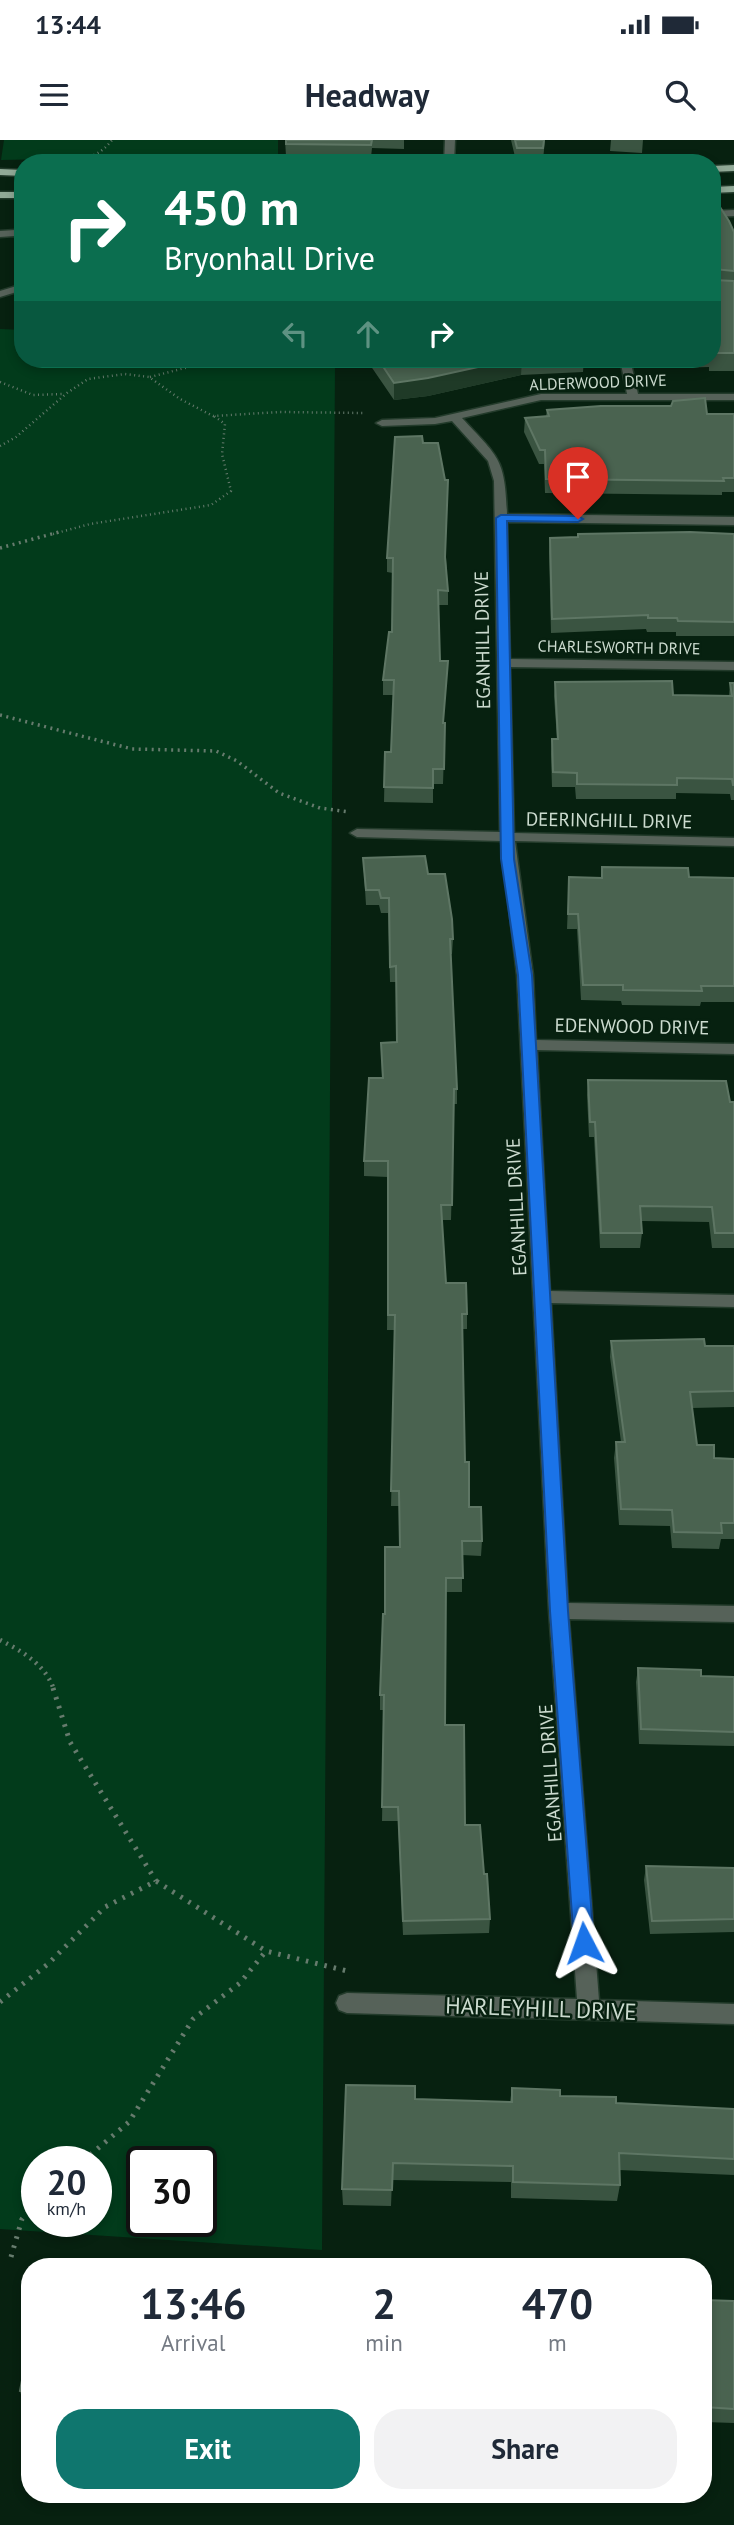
<!DOCTYPE html>
<style>
:root{--surface:#fff;--page:#f2f2f3;--text:#1f2937;--muted:#747a83;--accent:#0f766e}
body{margin:0;font-family:"PT Sans",sans-serif;background:var(--page);color:var(--text);height:100vh;display:flex;flex-direction:column;font-size:26px;white-space:nowrap}
*{box-sizing:border-box;margin:0}
p{font-size:23px;color:var(--muted)}
.icon{flex:none;width:38px;height:38px;fill:none;stroke:currentColor;stroke-width:2;stroke-linecap:round;stroke-linejoin:round}
.map{position:relative;flex:1;overflow:hidden}
.drawer{position:absolute;left:21px;top:2118px;width:691px;height:245px;display:flex;flex-direction:column;background:var(--surface);border-radius:28px;box-shadow:0 4px 10px #0003}
.drawer>*{flex:none}
.hud{position:absolute;left:14px;top:14px;width:707px;height:214px;border-radius:28px;box-shadow:0 4px 10px #0003;background:#0b6e4f;color:#fff;overflow:hidden}
.speed{position:absolute;left:21px;top:2006px;display:flex;gap:14px;font-size:35px;font-weight:700;text-align:center}
.speed>*{display:grid;place-content:center;width:91px;height:91px;border-radius:50%;background:var(--surface);box-shadow:0 4px 10px #0003;line-height:1}
.speed small{font-size:18px;font-weight:400}
.speed .limit{border:4px solid #111;border-radius:10px;background:#fff;color:#111}
.pin{position:absolute;display:grid;place-items:center;width:60px;height:60px;color:#fff;margin:-72px -30px;border-radius:50% 50% 50% 0;rotate:-45deg;box-shadow:0 0 7px #0007}
.pin .icon{rotate:45deg}
.me{position:absolute;width:77px;margin:-38px;rotate:356deg;stroke-linejoin:round;filter:drop-shadow(0 0 5px #0008)}
.turn{display:flex;align-items:center;gap:24px;height:147px;padding:0 35px;font-size:32px}
.turn .icon{width:91px;height:91px;stroke-width:2.5}
.turn b{display:block;font-size:49px;line-height:60px}
.lanes{display:flex;align-items:center;height:66px;padding:0 35px;background:#0003;justify-content:center;gap:35px;direction:ltr}
.lanes .off{opacity:.35}
.eta{display:flex;justify-content:space-evenly;align-items:center;height:119px;text-align:center}
.eta b{font-size:42px;font-weight:700;line-height:49px}
.action{display:flex;gap:14px;margin-top:auto;padding:14px 35px}
.action a{flex:1;height:80px;border-radius:28px;background:var(--accent);color:#fff;font-size:28px;font-weight:700;line-height:80px;text-align:center}
.action a+a{background:var(--page);color:var(--text)}
.status{display:flex;justify-content:space-between;align-items:center;height:49px;padding:0 35px;background:var(--surface);direction:ltr}
.status svg{height:19px;fill:currentColor}
header{display:flex;justify-content:space-between;align-items:center;height:91px;padding:0 35px;background:var(--surface);font-size:32px;font-weight:700}
.map>svg:first-child{display:block}
.green{fill:#023b1b;fill-rule:evenodd}
.lines{fill:none;stroke-linecap:round;stroke-linejoin:round}
.minor-casing{stroke:#233b2b;stroke-width:3}
.major-casing{stroke:#233b2b;stroke-width:3}
.path-far3{stroke:#667b6d;stroke-width:2.5;stroke-dasharray:1 3.5;stroke-linecap:butt}
.path-far2{stroke:#667b6d;stroke-width:3.5;stroke-dasharray:2 4.5;stroke-linecap:butt}
.path-far1{stroke:#667b6d;stroke-width:4.5;stroke-dasharray:2 5;stroke-linecap:butt}
.path{stroke:#667b6d;stroke-width:5;stroke-dasharray:2.5 7;stroke-linecap:butt}
.minor{fill:#566259;fill-rule:evenodd}
.major{fill:#91aa97;fill-rule:evenodd}
.wall{fill:#3a5441}
.shaded-wall{fill:#1f3a27}
.building{fill:#4a6350;stroke:#5e7664;stroke-width:2}
.route{fill:#1a73e8;stroke:#114b97;stroke-width:2}
.labels{text-anchor:middle;dominant-baseline:central;stroke-width:5;stroke-linejoin:round;paint-order:stroke}
.far-street-label{font-size:16px;fill:#ccdbcf;stroke:#072110}
.street-label{font-size:19px;fill:#ccdbcf;stroke:#072110}
.near-street-label{font-size:23px;fill:#ccdbcf;stroke:#072110}
</style>
<div class="status"><b>13:44</b><svg viewBox="0 0 49 12"><path d="M0 12V9h3v3zM5 12V6h3v6zM10 12V3h3v9zM15 12V0h3v12zM26 1h20v11H26zM47 4h2v5h-2z"/></svg></div>
<header><svg class="icon" aria-label="menu" viewBox="0 0 24 24"><path d="M4 6h16M4 12h16M4 18h16"/></svg>Headway<svg class="icon" aria-label="search" viewBox="0 0 24 24"><circle cx="10" cy="10" r="6"/><path d="M15 15l6 6"/></svg></header>
<div class="map">
<svg width="734" height="2385" viewBox="0 0 734 2385">
<rect width="100%" height="100%" fill="#072110"/>
<path class="green" d="M4 0H278V14L1 20Z
M0 189 23 190V219H250L252 224 335 226 322 2110 0 2089ZM96 2021V2081H37V2021ZM142 2021H201V2081H142Z"/>
<g class="lines">
<defs>
<path id="minor" d="M445 0H455L454 23H444Z
M734 70V76L712 77V71Z
M15 90 23 92V99L14 96 0 97V91Z
M23 144V150L0 157V151Z
M620 219H630L638 254H734V260H541L462 278C499 318 505 318 507 374L734 377V385L507 382 510 519 734 522V530L510 527 514 693 734 698V706L515 701 533 835 536 900 734 904V914L537 910 550 1151 734 1155V1167L551 1163 568 1463 734 1466V1482L569 1479 599 1860 734 1864V1884L347 1873 339 1870 336 1863 339 1856 347 1853 577 1859 549 1471 517 835 501 701 357 697 350 693 357 689 500 692 494 341 488 321 452 281 435 284 382 286 376 283 382 280 435 278 541 254H627Z"/>
<path id="major" d="M734 25V31L712 32V26Z
M0 29 23 30V36L0 35Z
M734 46V52L712 53V47Z
M0 52H23V58H0Z"/>
</defs>
<use href="#minor" class="minor-casing"/>
<use href="#major" class="major-casing"/>
<path class="path-far3" d="M45 23C73 15 92 26 112 0
M150 237 220 219
M0 242 33 255 63 254
M0 306 16 297 67 253 88 239 125 234 149 237 180 259 213 276 280 272 363 273
M53 394 90 384 211 365 231 351 222 314 225 284 214 276"/>
<path class="path-far2" d="M0 408 59 392
M0 575 132 609 216 611 237 621 279 653 320 668 349 672"/>
<path class="path-far1" d="M0 1500C22 1511 46 1525 54 1550"/>
<path class="path" d="M53 1548 70 1602 156 1741
M0 1862 48 1824 105 1767 156 1741 266 1811 347 1831
M83 2021 129 1982 193 1879 240 1843 266 1811
M11 2117 22 2079 37 2060"/>
<use href="#minor" class="minor"/>
<use href="#major" class="major"/>
</g>
<path class="wall" d="M285 0H404V9L372 8 371 17 286 16Z
M511 0H545L543 20 516 21Z
M611 0H643L642 13 610 11Z
M712 64 734 92V231H709V227L674 228 673 219H712Z
M366 219H584L583 232 521 235 428 256 394 260Z
M547 270 734 274V352H722V355L545 353 544 324H539L524 292 525 278 546 276Z
M578 394H734V496H676V492H647L646 489 551 493 549 412 550 398 577 397Z
M387 418H446L448 451V465H438L440 521 447 536 443 583H445L443 644H433V663L384 662 385 612H391L394 555H383V540L392 492 393 433 387 432Z
M555 542 673 555 729 556 730 543H734V660H731L730 654 676 653V659H576L575 647H552L551 614 552 599H557L554 556Z
M363 718 428 734 453 799 452 814H451L457 949V964H454L451 1080H442L446 1143 467 1174V1189H462L465 1322 469 1367 482 1401 481 1416 462 1415V1452H446L445 1585 465 1685 484 1734 490 1779 489 1793 403 1795 398 1681H382L384 1570H380V1555L385 1474 399 1407V1366H391L395 1190H387L388 1037 364 1036V1021L382 938 381 903H396V842H390L388 773H381L379 765H366Z
M602 727 689 737 734 738V862H701L700 866 622 865 621 861 581 860 577 789H567L569 737 601 738Z
M588 940 734 962V1108H712L709 1082 641 1081 642 1093 640 1108H600L594 997H589L587 955Z
M611 1201 705 1206H734V1267L692 1268 697 1305 714 1318 734 1319V1399H721L719 1409 672 1408 670 1386 619 1385 614 1318 616 1302H621L610 1217Z
M638 1528 701 1536 734 1537V1606L639 1604 636 1542Z
M646 1726 734 1728V1792L650 1794 644 1740Z
M512 1948 560 1956 616 1963 734 1969V2035L619 2030 620 2045 617 2061 511 2058V2042L392 2040 391 2066 343 2065 342 2049 415 1959 510 1962Z
M704 2160 734 2161V2283L704 2282Z
M30 2198V2273L27 2266 24 2265 20 2251Z"/>
<path class="shaded-wall" d="M515 219H522L521 235 428 256 394 260V243Z"/>
<path class="building" d="M286 0H372L371 5 286 4Z
M515 0H544L543 8H517Z
M712 64H718L729 81 734 92V131L714 129 712 134Z
M712 139 714 140 734 141V213H712Z
M378 219H515L428 238 394 243Z
M705 258 707 274H734V338H723L724 341 546 339 545 310H540L525 278 549 276 547 270 601 266H671L673 261Z
M422 296 423 303H438L445 340H448L445 417 448 451 438 450 440 521H448L443 583H445L444 629H433V648L384 647 385 612H391L394 540H383L389 492H392L393 418H387L395 297Z
M690 392 734 394V482L678 481 677 478H648V475L552 479 550 398 578 397V394Z
M672 541 673 555 732 556 730 543H734V645H733L732 639 677 638V645L577 644V633L553 632 552 599H558L555 542Z
M425 716 428 734H445L452 779 453 799H450L457 949H454L452 1065H441L446 1143H466L467 1174H462L465 1322H469V1367H481L482 1401H462L463 1438H446L445 1585H464L465 1685H480L484 1734H487L490 1779 403 1781 398 1667H382L384 1555H380L383 1474H385V1407H400L399 1351H391L395 1175H388V1021H364L369 938H383L381 903 397 902 396 826 390 827 389 758H381L379 750H366L363 718Z
M602 727 688 728 689 737 734 738V846H701L702 851 623 850V845H583L578 774H568L569 737 602 738Z
M588 940 726 941 730 962H734V1093H715L712 1067 640 1066 642 1093H601L595 982H590Z
M704 1199 705 1206H734V1251L690 1252 697 1305H714V1318L734 1319V1383H721L722 1393 674 1392 672 1370 621 1369 616 1302H625L611 1201Z
M638 1528 701 1530V1536L734 1537V1592L641 1589Z
M646 1726 734 1728V1779L652 1781Z
M346 1945 415 1946V1959L512 1962V1948L560 1950V1956L616 1957V1963L734 1969V2019L619 2013 620 2045 513 2042V2026L393 2023 392 2050 342 2049Z
M704 2160 734 2161V2269L704 2267Z
M30 2198V2260L26 2259 27 2252 20 2251Z"/>
<path class="route" d="M501 375 578 376 583 379 578 382 507 381 514 719 532 835 568 1471 594 1803 591 1810 584 1812 577 1810 574 1803 550 1471 518 835 501 719 496 378Z"/>
<g class="labels">
<g class="far-street-label">
<text transform="translate(598 242) rotate(-2)">ALDERWOOD DRIVE</text>
<text transform="translate(619 507) rotate(1)">CHARLESWORTH DRIVE</text>
</g>
<g class="street-label">
<text transform="translate(482 500) rotate(-91)">EGANHILL DRIVE</text>
<text transform="translate(609 680) rotate(1)">DEERINGHILL DRIVE</text>
<text transform="translate(632 886) rotate(1)">EDENWOOD DRIVE</text>
<text transform="translate(516 1067) rotate(-93)">EGANHILL DRIVE</text>
<text transform="translate(550 1633) rotate(-94)">EGANHILL DRIVE</text>
</g>
<g class="near-street-label">
<text transform="translate(541 1868) rotate(2)">HARLEYHILL DRIVE</text>
</g>
</g>
</svg>
<div class="speed"><div>20<small>km/h</small></div><div class="limit">30</div></div>
<div class="pin" style="left:578px;top:379px;background:#d93025"><svg class="icon" aria-label="arrive" viewBox="0 0 24 24"><path d="M6 21V4h12l-3 4 3 4H6"/></svg></div>
<svg class="me" style="left:584px;top:1803px" viewBox="-20 -20 40 40"><path d="M0-17L14 15 0 8-14 15z" fill="#1a73e8" stroke="#fff" stroke-width="4"/></svg>
<div class="hud">
<div class="turn"><svg class="icon" aria-label="right" viewBox="0 0 24 24"><path d="M7 20v-9h11M14 6l5 5-5 5"/></svg><div><b>450 m</b>Bryonhall Drive</div></div>
<div class="lanes"><svg class="icon off" aria-label="left" viewBox="0 0 24 24"><path d="M17 20v-9H6M10 6l-5 5 5 5"/></svg><svg class="icon off" aria-label="ahead" viewBox="0 0 24 24"><path d="M12 20V5M6 11l6-6 6 6"/></svg><svg class="icon" aria-label="right" viewBox="0 0 24 24"><path d="M7 20v-9h11M14 6l5 5-5 5"/></svg></div>
</div>
<section class="drawer">
<div class="eta">
<div><b>13:46</b><p>Arrival</p></div>
<div><b>2</b><p>min</p></div>
<div><b>470</b><p>m</p></div>
</div>
<div class="action"><a>Exit</a><a>Share</a></div>
</section>
</div>
